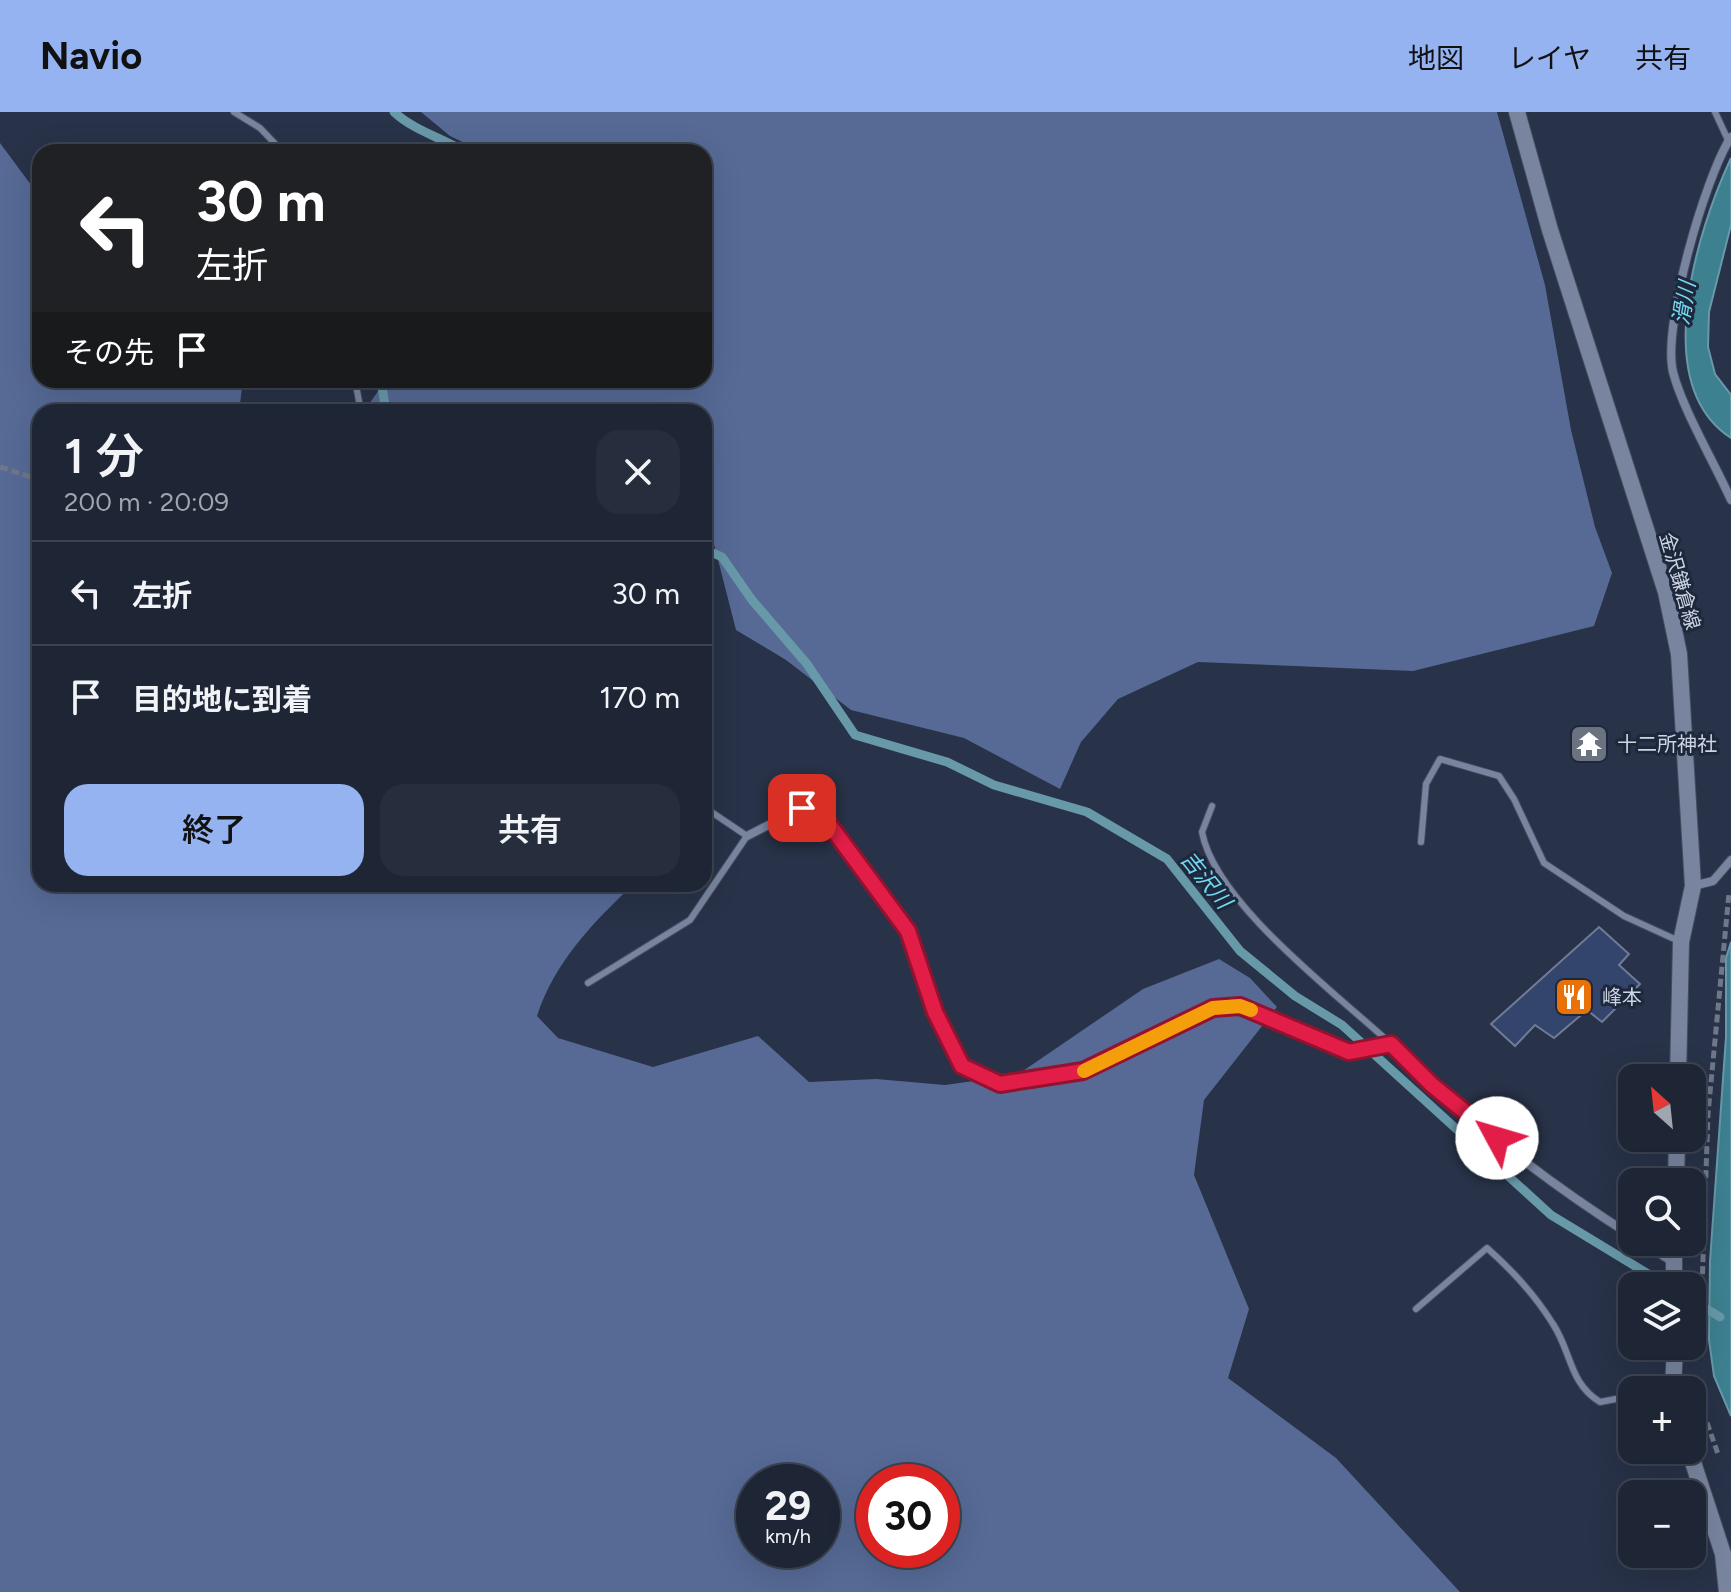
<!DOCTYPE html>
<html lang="ja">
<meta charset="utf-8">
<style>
:root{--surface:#1e2636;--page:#262e3e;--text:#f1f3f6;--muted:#a1a5ad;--line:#3c4351;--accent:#95b2f1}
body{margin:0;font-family:Figtree,"Noto Sans JP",sans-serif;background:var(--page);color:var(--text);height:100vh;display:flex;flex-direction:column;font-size:30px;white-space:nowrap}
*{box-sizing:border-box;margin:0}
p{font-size:26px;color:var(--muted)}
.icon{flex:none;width:44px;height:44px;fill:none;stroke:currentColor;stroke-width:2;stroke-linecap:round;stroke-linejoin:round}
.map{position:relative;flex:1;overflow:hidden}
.panel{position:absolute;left:32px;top:292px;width:680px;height:488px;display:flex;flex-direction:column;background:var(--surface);border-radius:24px;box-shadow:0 8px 32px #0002,0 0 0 2px var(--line)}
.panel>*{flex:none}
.banner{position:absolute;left:32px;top:32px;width:680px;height:244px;border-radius:24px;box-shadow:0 8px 32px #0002,0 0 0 2px var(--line);background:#202124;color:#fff;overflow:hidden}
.needle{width:52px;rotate:333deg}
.buttons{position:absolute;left:1618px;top:952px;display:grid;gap:16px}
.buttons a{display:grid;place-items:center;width:88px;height:88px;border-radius:16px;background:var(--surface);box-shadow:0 8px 32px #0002,0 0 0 2px var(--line);font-size:40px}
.speed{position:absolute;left:736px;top:1352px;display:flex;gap:16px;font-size:40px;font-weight:700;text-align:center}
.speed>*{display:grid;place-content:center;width:104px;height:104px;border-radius:50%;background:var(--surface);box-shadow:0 8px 32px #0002,0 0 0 2px var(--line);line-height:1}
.speed small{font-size:20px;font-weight:400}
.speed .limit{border:12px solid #d22;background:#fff;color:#111}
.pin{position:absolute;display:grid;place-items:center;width:68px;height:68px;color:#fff;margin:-34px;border-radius:16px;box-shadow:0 4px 12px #0006}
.me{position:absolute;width:88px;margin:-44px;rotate:309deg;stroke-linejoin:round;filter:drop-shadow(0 0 6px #0008)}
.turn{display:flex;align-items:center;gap:28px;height:168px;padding:0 32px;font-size:36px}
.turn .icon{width:104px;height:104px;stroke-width:2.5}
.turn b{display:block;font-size:56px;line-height:68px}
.then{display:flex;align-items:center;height:76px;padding:0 32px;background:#0003;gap:16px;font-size:30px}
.round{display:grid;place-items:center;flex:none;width:84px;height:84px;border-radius:24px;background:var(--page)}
.summary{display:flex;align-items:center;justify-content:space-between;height:136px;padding:0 32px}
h1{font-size:48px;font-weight:600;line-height:60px}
.action{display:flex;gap:16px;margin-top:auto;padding:16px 32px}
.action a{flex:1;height:92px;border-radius:24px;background:var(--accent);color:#111;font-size:32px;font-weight:600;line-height:92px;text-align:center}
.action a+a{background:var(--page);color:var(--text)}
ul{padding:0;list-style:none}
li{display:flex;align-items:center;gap:24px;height:104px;padding:0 32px;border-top:2px solid var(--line)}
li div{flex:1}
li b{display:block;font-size:30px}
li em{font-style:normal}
header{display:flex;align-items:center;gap:48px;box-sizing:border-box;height:112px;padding:0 40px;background:var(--accent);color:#111}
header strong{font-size:38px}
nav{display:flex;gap:44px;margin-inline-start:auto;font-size:28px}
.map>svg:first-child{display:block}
.forest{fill:#566a95;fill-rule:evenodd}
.water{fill:#3d8090;stroke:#6899a9;stroke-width:2}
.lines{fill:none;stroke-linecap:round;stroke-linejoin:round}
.stream{stroke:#6899a9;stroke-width:9}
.building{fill:#34456d;stroke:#707c96;stroke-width:2}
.lane-casing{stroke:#464d60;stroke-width:8}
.street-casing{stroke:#464d60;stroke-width:10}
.secondary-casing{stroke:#464d60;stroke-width:18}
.path{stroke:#6f778a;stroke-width:5;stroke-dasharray:8 4;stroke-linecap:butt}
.lane{stroke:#79859f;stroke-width:6}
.street{stroke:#79859f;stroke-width:8}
.secondary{stroke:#79859f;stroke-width:16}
.route-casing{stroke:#92132f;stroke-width:20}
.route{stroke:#e11d48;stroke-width:14}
.slow{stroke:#f59e0b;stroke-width:14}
.labels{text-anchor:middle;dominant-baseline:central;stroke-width:6;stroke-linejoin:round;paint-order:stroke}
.street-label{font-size:20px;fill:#cdd4e2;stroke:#1e283d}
.poi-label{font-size:20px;fill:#cdd4e2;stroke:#1e283d;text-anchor:start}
.water-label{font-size:22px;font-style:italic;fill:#72d9f1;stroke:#1e283d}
</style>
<header>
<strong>Navio</strong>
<nav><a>地図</a><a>レイヤ</a><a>共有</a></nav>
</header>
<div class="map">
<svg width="1731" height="1480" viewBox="0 0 1731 1480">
<rect width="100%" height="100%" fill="#283248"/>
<path class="forest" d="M421 0H1497L1545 173 1571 318 1595 415 1612 461 1594 514 1413 559 1198 550 1118 587 1081 630 1060 677 964 626 851 598 786 548 736 518 714 432 704 430V300H376L369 292 386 268H704V40H484L450 24Z
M0 31 40 85V268H243L239 300H40V772H634C594 809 554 851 537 904L558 926 653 955 758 924 809 970 876 967 945 973 1017 963 1143 877 1219 847 1250 866 1277 895 1204 988 1194 1063 1249 1197 1228 1266 1336 1346 1460 1480H0ZM754 1370H822V1438H754ZM874 1370H942V1438H874Z"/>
<path class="water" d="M1731 46V113L1709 200 1708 235 1715 262 1731 283V326C1648 272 1698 117 1731 46Z
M1731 830V1304L1714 1264 1709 1228 1710 1149 1726 925V846Z"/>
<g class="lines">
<path class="stream" d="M394 0C413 18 442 26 465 40
M381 268 386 300
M704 437 722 445 752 488 807 552 855 623 947 650 994 673 1087 700 1167 747 1240 839 1295 884 1342 913 1551 1103 1668 1174
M1692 1188 1720 1205"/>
</g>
<path class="building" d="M1599 815 1629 842 1619 853 1640 872 1602 910 1587 898 1554 926 1535 913 1515 934 1491 912Z"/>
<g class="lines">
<defs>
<path id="lane" d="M234 0 260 16 283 40
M1715 0 1728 28
M355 268 361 300
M1212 694 1202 720C1215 791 1337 882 1391 932
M1421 730 1426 672 1440 647 1499 664 1514 687 1544 751 1624 804 1681 830
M588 871 690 808 747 724 704 695
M1416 1197 1487 1136C1512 1158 1535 1183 1553 1212 1572 1241 1569 1271 1600 1290L1632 1284"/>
<path id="street" d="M1731 25C1705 65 1662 214 1673 260 1682 296 1715 352 1731 388
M747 724 802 696 820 700 908 819 935 900 962 954 1000 972 1083 959 1213 896 1240 894 1349 940 1391 932C1464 1006 1545 1069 1632 1124
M1693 774 1713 769 1731 748
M1642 1130 1674 1151"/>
<path id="secondary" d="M1517 0 1550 118 1666 480 1679 542 1693 774 1681 830 1678 966
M1676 1070 1677 1026
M1674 1174V1130
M1673 1278 1675 1234
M1689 1338 1723 1442 1727 1480"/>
</defs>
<use href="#lane" class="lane-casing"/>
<use href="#street" class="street-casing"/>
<use href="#secondary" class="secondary-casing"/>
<path class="path" d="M0 355 40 368
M1700 1234 1708 1002 1729 781
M1699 1276V1288L1718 1342"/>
<use href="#lane" class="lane"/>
<use href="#street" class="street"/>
<use href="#secondary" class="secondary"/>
</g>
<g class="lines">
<defs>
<path id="route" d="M802 696 820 700 908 819 935 900 962 954 1000 972 1083 959 1213 896 1240 894 1349 940 1391 932 1432 973 1497 1026"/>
</defs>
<use href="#route" class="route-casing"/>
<use href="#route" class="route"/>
<path class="slow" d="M1084 959 1213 896 1240 894 1251 898"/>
</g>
<defs>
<symbol id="temple-square" viewBox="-11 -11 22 22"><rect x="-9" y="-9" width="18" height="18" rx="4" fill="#6b7280" stroke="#1e283d"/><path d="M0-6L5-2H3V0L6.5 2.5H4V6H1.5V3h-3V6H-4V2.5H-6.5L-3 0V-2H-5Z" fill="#fff"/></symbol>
<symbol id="restaurant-square" viewBox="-11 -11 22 22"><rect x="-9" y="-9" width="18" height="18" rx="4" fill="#e8710a" stroke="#1e283d"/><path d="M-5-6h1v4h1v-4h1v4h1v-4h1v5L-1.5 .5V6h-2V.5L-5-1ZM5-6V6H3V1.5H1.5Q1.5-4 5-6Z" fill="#fff"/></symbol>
</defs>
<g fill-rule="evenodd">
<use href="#temple-square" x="1567" y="610" width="44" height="44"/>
<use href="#restaurant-square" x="1552" y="863" width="44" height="44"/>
</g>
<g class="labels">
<g class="street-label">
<text transform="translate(1680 469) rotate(74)">金沢鎌倉線</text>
</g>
<g class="poi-label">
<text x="1617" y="632">十二所神社</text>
<text x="1602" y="885">峰本</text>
</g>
<g class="water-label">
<text transform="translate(1684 191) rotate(-81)">滑川</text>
<text transform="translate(1206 768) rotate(51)">吉沢川</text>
</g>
</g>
</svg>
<div class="buttons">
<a><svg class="needle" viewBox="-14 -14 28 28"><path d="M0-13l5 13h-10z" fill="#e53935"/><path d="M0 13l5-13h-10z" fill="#a1a5ad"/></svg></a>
<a><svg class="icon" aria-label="search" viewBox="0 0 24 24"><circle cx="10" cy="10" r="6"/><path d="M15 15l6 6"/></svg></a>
<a><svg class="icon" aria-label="layers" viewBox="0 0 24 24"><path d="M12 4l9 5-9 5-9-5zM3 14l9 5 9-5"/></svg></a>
<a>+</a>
<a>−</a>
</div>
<div class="speed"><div>29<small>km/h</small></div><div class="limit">30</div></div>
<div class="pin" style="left:802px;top:696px;background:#d93025"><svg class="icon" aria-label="arrive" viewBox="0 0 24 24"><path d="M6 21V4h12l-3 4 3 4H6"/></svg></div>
<svg class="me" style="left:1497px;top:1026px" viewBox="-20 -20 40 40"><circle r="19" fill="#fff"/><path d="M0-13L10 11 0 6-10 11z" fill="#e11d48"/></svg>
<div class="banner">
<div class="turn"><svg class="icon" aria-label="left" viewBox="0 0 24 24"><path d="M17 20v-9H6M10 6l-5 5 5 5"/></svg><div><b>30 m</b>左折</div></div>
<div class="then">その先<svg class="icon" aria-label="arrive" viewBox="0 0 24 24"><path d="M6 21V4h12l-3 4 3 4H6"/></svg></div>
</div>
<section class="panel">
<div class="summary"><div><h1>1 分</h1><p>200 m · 20:09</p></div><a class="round"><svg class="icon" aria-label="close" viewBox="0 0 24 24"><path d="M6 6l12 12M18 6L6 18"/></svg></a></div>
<ul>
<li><svg class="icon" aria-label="left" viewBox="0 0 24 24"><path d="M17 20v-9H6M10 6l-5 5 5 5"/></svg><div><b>左折</b></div><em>30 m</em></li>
<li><svg class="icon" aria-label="arrive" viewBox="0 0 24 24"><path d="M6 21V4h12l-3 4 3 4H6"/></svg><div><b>目的地に到着</b></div><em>170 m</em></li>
</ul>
<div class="action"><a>終了</a><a>共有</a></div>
</section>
</div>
